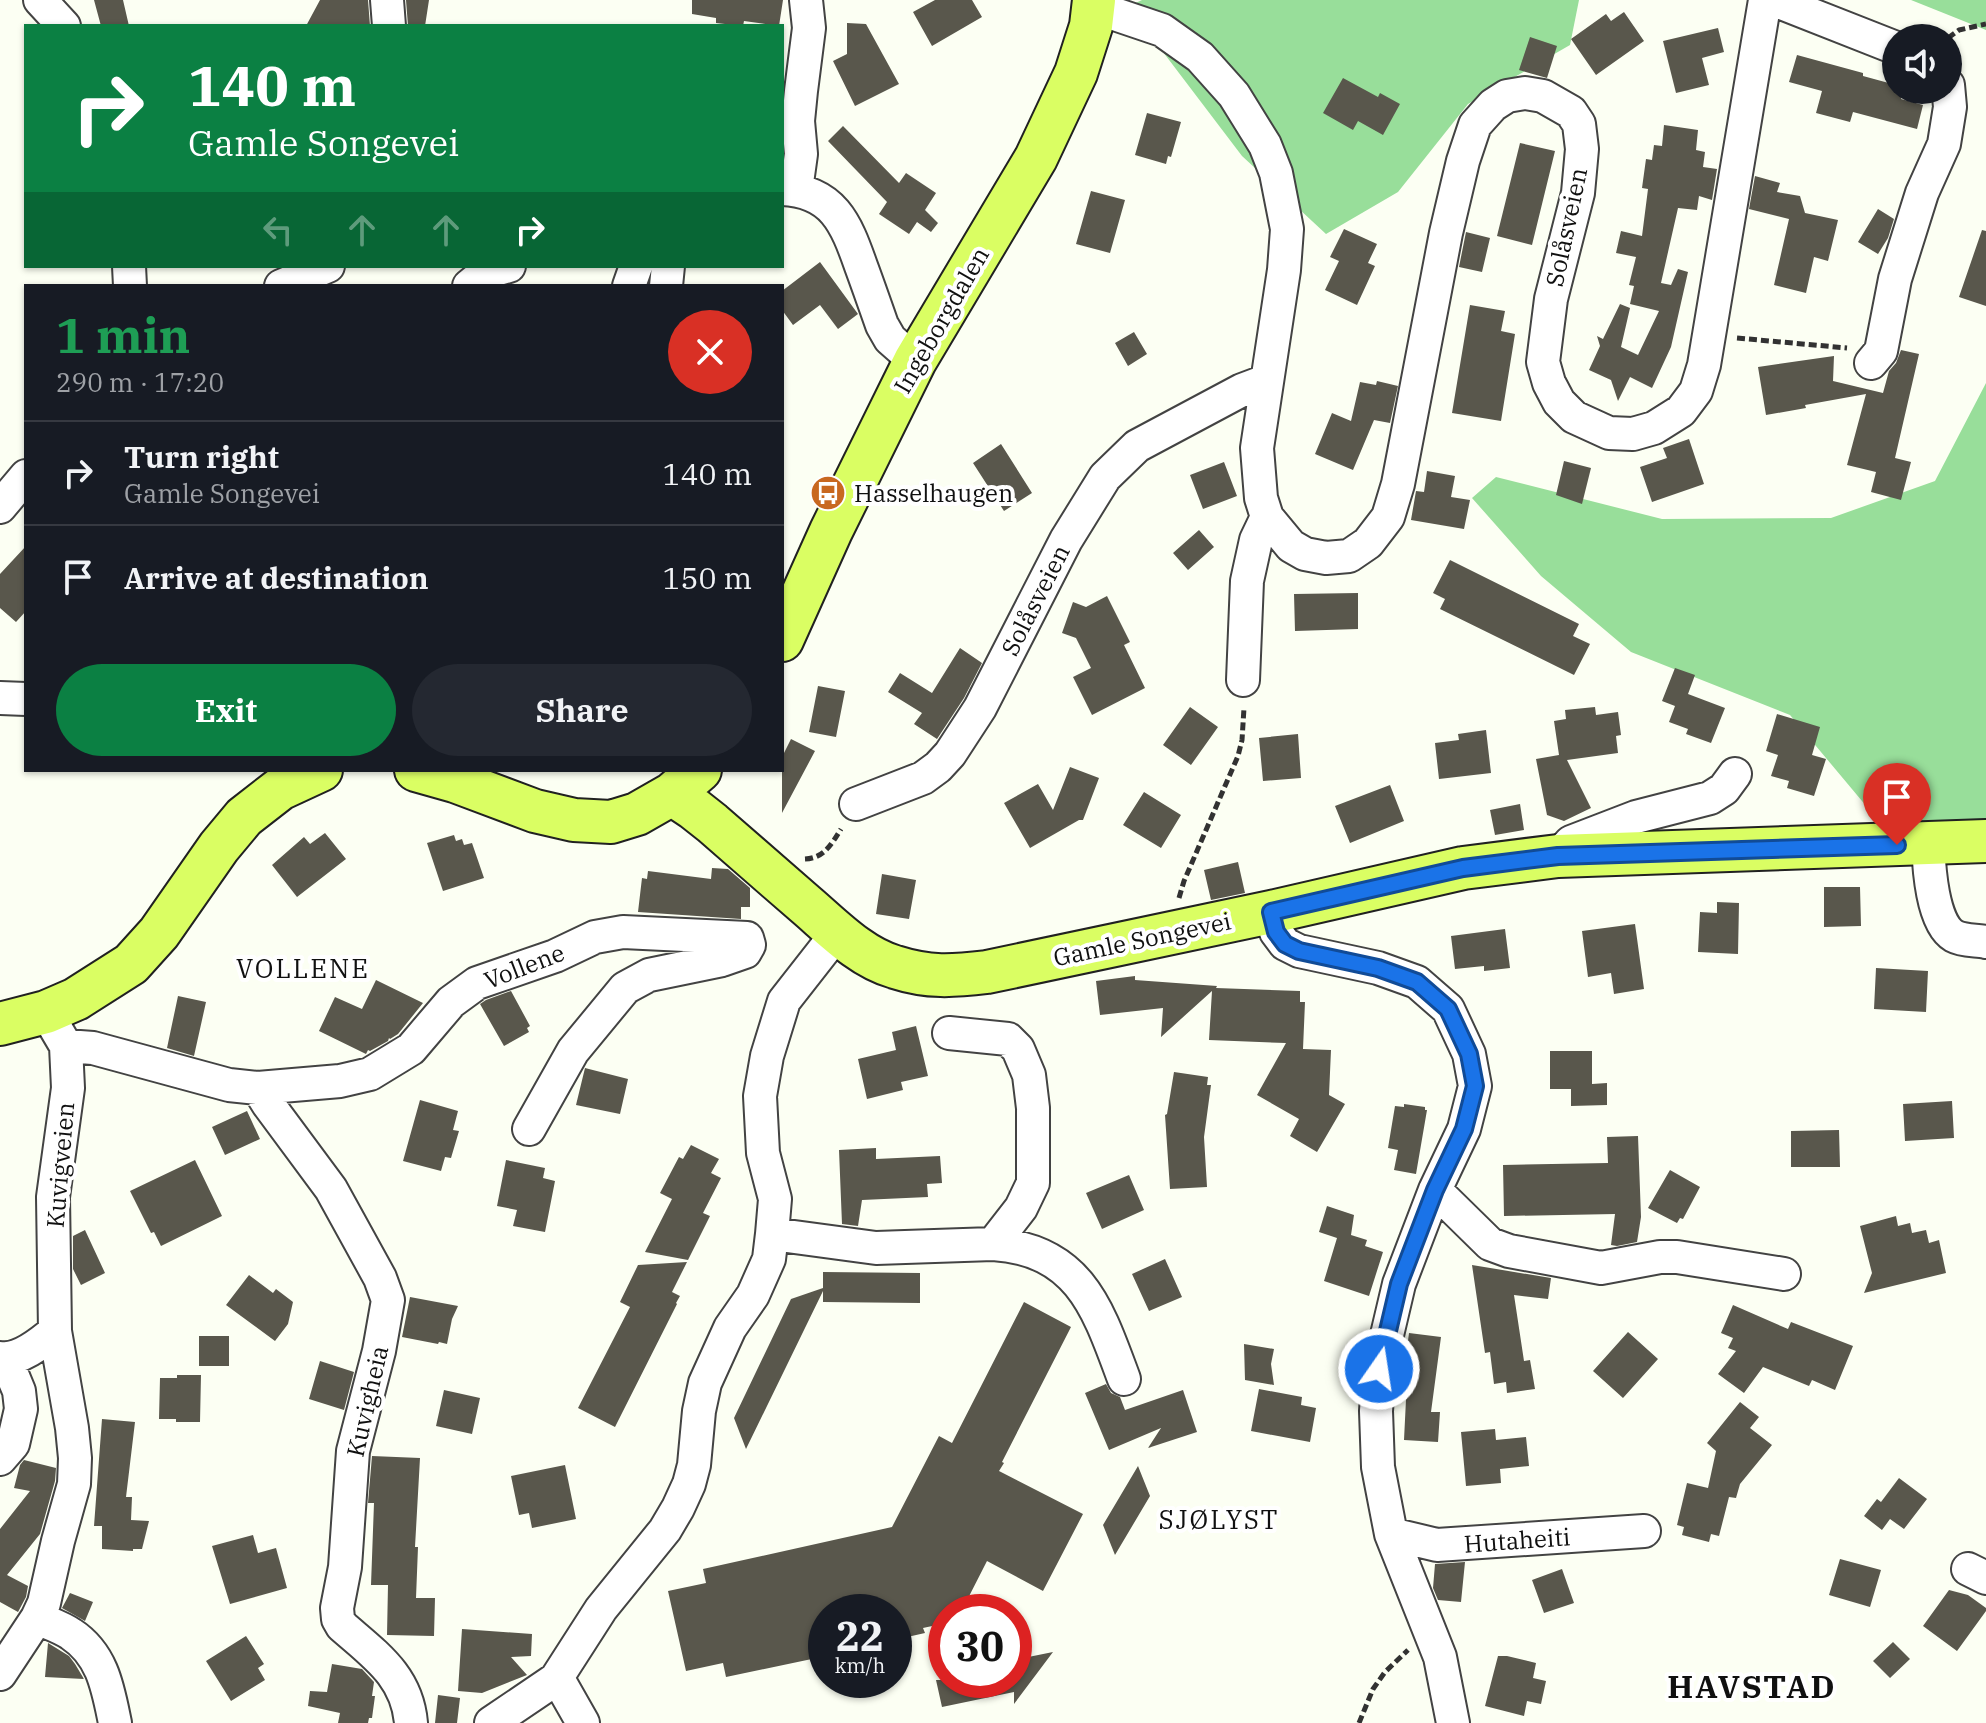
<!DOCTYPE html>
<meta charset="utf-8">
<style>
:root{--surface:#171b24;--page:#242831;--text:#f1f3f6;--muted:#9ea1a6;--line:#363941;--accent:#0b8043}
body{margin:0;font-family:"IBM Plex Serif",serif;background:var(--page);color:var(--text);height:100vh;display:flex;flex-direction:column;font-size:30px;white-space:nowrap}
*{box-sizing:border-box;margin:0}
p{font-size:26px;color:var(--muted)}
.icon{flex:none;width:44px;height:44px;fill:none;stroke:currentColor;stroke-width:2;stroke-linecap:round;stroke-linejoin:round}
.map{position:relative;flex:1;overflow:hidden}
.panel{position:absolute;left:24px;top:284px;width:760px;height:488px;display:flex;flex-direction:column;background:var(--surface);border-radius:0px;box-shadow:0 2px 6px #0004}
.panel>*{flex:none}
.banner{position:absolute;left:24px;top:24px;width:760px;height:244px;border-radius:0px;box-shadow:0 2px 6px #0004;background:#0b8043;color:#fff;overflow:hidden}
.controls{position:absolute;left:1882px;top:24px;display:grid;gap:16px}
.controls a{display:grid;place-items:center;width:80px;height:80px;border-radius:50%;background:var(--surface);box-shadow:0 2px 6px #0004;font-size:40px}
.speed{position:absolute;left:808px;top:1594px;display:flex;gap:16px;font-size:40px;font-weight:700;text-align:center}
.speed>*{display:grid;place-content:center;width:104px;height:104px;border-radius:50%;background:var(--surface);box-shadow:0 2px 6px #0004;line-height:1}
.speed small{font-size:20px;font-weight:400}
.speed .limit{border:12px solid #d22;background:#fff;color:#111}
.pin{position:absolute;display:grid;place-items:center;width:68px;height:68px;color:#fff;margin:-82px -34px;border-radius:50% 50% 50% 0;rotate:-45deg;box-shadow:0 0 8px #0007}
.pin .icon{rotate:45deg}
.me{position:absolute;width:88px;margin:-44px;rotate:13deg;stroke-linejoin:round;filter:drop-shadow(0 0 6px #0008)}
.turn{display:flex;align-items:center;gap:28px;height:168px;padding:0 32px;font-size:36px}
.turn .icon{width:104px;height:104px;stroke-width:2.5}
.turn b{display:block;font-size:56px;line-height:68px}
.lanes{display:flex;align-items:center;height:76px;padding:0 32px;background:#0003;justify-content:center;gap:40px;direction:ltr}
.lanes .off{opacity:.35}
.round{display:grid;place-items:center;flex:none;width:84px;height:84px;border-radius:42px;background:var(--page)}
.overview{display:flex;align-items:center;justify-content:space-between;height:136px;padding:0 32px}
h1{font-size:48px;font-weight:700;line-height:60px;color:#1e9e55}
.primary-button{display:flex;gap:16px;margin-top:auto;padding:16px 32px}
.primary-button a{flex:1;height:92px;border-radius:48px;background:var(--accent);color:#fff;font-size:32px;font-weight:700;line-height:92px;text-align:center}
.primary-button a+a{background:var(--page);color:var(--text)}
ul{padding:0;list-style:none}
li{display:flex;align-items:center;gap:24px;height:104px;padding:0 32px;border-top:2px solid var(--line)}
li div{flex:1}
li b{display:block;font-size:30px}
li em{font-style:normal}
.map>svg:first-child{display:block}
.forest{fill:#98de9a}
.building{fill:#59574c}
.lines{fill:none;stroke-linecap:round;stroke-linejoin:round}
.minor-casing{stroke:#434343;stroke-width:36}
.major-casing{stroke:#212121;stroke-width:46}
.path{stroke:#323232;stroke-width:5;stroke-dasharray:8 4;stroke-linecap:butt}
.minor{stroke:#fff;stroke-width:32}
.major{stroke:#dafe63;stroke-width:42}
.route-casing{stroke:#114b97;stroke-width:20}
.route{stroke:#1a73e8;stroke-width:14}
.labels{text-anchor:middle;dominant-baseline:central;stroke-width:8;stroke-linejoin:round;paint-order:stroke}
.street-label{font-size:24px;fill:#101010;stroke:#fff}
.poi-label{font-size:24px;fill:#101010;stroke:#fff;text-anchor:start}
.neighbourhood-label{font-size:26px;letter-spacing:2px;fill:#101010;stroke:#fff}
.district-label{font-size:32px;font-weight:bold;letter-spacing:2px;fill:#101010;stroke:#fff}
</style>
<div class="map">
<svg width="1986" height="1723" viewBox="0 0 1986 1723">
<rect width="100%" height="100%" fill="#fcfff3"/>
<path class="forest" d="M1142 0H1579L1570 45 1468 104 1398 192 1326 234 1242 156 1141 23 1125 8Z
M1911 0H1986V30Z
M1986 383V849L1898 844 1790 715 1631 652 1541 576 1472 498 1496 477 1662 519 1831 518 1935 481Z"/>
<path class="building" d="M94 0H123L129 26H101Z
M320 0H368L370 26H306Z
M406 0H429L425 26H408Z
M692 0H783L779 26 744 21 743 26 716 23V18L692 14Z
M935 0H972L982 17 932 46 913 12Z
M1624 12 1644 41 1596 75 1571 39 1606 14 1611 21Z
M847 23 866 24 899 84 855 106 833 61 847 54Z
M1718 28 1724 52 1702 58 1709 85 1676 93 1663 41Z
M1530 37 1557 46 1547 78 1519 70Z
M1797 55 1863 73V76L1896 85V90H1904L1901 99 1923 105 1917 129 1853 112 1850 122 1816 113 1822 91 1789 82Z
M1343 78 1378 97 1380 93 1400 104 1383 135 1358 121 1353 130 1323 113Z
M1147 113 1181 122 1171 157 1168 156 1166 164 1135 155Z
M1664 125 1698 130 1696 150 1705 152 1703 167 1717 169 1712 200 1699 196 1697 210 1678 208 1661 283 1671 285 1678 269 1688 272 1671 347 1652 388 1630 377 1618 401 1611 380 1589 370 1600 346 1597 336 1603 339 1620 304 1630 308 1621 347 1638 355 1659 311 1630 304 1634 286 1629 285 1636 257 1616 253 1621 231 1642 236 1648 189 1642 188 1646 159 1652 160 1654 145 1662 146Z
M843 126 899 183 906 173 936 193 925 210 938 223 931 232 917 222 909 234 879 214 887 202 828 141Z
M1520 143 1555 151 1532 245 1497 236Z
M1755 176 1780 183 1777 192 1800 196 1805 213 1838 220 1828 261 1814 257 1806 293 1774 285 1789 219 1749 209Z
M1091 191 1125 200 1110 253 1076 244Z
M1878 209 1894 219 1888 238 1878 254 1858 242Z
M1344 229 1377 244 1368 263 1375 266 1357 305 1325 290 1339 261 1330 257Z
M1982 230 1986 231V306L1959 297Z
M1466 232 1490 238 1482 272 1459 267Z
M820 262 858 314 838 329 820 305 793 325 782 310V291Z
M1470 305 1505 311 1501 331 1515 334 1501 421 1452 413Z
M1134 332 1147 354 1128 366 1115 343Z
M1901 350 1919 354 1895 458 1911 462 1901 500 1871 492 1876 472 1847 465 1866 394 1805 405 1806 408 1766 415 1758 367 1834 356 1833 381 1883 393 1889 371 1896 363Z
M1377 381 1398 386 1390 423 1374 420 1353 470 1315 454 1332 413 1351 421 1360 382 1376 385Z
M1689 439 1704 484 1652 502 1640 467 1667 458 1663 448Z
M1001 444 1032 493 1004 511 973 463Z
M1564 461 1591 468 1582 504 1556 495Z
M1224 462 1237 496 1203 509 1190 475Z
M1427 471 1455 476 1451 497 1470 500 1464 529 1411 520 1416 491 1424 492Z
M1199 530 1214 547 1188 570 1173 553Z
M26 546V611L16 622 0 608V574Z
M1450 560 1579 624 1573 636 1590 644 1574 675 1440 609 1445 599 1433 593Z
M1358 593V629L1295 631 1294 594Z
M1107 596 1130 642 1124 645 1145 688 1092 715 1073 677 1091 668 1076 638 1062 633 1073 602 1086 607Z
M960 648 982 663 964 698 937 739 914 724 922 713 888 692 900 673 932 693Z
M1675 668 1695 675 1688 694 1725 708 1711 743 1686 734 1688 729 1669 722 1675 706 1662 701Z
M818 686 845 691 836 737 809 732Z
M1190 707 1218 727 1191 765 1163 745Z
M1595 707 1596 715 1618 712 1621 735 1616 736 1618 753 1567 760 1591 808 1564 821 1547 815 1536 759 1559 755 1554 721 1566 719 1565 710Z
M1777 714 1820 727 1812 755 1826 759 1814 796 1787 788 1789 781 1771 776 1778 755 1766 751Z
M1486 730 1491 773 1439 779 1435 743 1459 740 1458 734Z
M1298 734 1301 778 1263 781 1259 738Z
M791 739 815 751 782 813V757Z
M1070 767 1099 778 1083 820H1079L1030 848 1004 803 1038 784 1053 810Z
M1390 785 1404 821 1350 843 1335 806Z
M1144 792 1181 815 1161 848 1123 825Z
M1520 804 1524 830 1495 835 1490 810Z
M325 833 346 859 297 897 272 865 304 837 310 844Z
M454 835 456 841 462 839 464 845 472 843 484 878 443 891 427 843Z
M1238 862 1245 893 1211 900 1204 870Z
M712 868 728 869 750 888V907H741V919L638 912 642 878 647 879 648 871 711 879Z
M882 874 916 880 909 919 876 914Z
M1824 887H1860L1861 926 1824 927Z
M1717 902 1739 903 1738 954 1698 952 1700 912 1717 913Z
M1635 924 1644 989 1614 994 1611 973 1588 977 1582 931Z
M1505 929 1510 968 1484 971V966L1455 969 1451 936Z
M1876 968 1928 971 1926 1012 1874 1009Z
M1135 976V980L1217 986 1216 988 1300 991V1002H1305L1303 1049 1331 1050 1329 1095 1345 1104 1317 1152 1290 1136 1299 1119 1257 1095 1286 1043 1209 1040 1212 991 1161 1037 1163 1008 1100 1015 1096 981Z
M376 980 423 1003 398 1034 390 1039 389 1038 388 1041 370 1051 368 1050 366 1054 319 1031 335 997 362 1009Z
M511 991 530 1026 527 1028 529 1032 504 1046 480 1004 486 1000Z
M178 996 206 1002 194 1056 167 1048Z
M916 1026 928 1076 901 1082 903 1090 867 1099 858 1059 896 1050 892 1032Z
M1550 1051H1592V1084L1607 1083V1105L1571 1106V1089H1550Z
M585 1068 628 1079 620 1114 576 1105Z
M1174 1072 1208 1077 1207 1085H1211L1204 1137 1207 1187 1170 1189 1165 1115 1167 1114Z
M420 1100 458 1111 453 1130 459 1131 451 1158 445 1157 441 1171 403 1161Z
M1952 1101 1954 1138 1905 1141 1903 1104Z
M1404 1104 1425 1107V1110H1427L1416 1174 1394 1170 1398 1150 1388 1148 1395 1106 1404 1107Z
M247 1111 260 1139 225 1155 212 1127Z
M1839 1130 1840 1167H1791V1131Z
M1638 1136 1641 1217 1637 1242 1617 1246 1611 1245 1615 1214 1504 1216 1503 1165 1608 1163 1607 1137Z
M691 1145 719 1159 711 1173 721 1178 703 1213 710 1216 688 1260 645 1252 672 1199 660 1193 679 1157 683 1159Z
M876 1148V1159L940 1156 942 1183 927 1184 928 1197 862 1200 858 1226 842 1224 839 1150Z
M195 1160 222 1216 161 1246 154 1232 151 1233 130 1191Z
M506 1160 545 1168 543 1178 555 1181 545 1232 513 1226 517 1210 497 1206Z
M1670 1170 1700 1187 1683 1219 1680 1218 1677 1223 1648 1208Z
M1129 1175 1144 1210 1102 1229 1086 1193Z
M1327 1206 1354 1215 1351 1235 1367 1240 1365 1246 1383 1252 1369 1296 1324 1281 1337 1238 1319 1232Z
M1896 1216 1898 1226 1910 1223 1912 1233 1926 1230 1929 1243 1939 1240 1946 1273 1864 1293 1872 1273 1860 1226Z
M85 1230 105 1273 81 1285 73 1269V1236Z
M1165 1259 1182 1297 1149 1311 1132 1274Z
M687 1262 672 1292 680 1296 676 1303 677 1304 615 1427 578 1408 630 1307 620 1302 638 1265Z
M1472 1265 1551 1278 1548 1299 1514 1295 1524 1361 1530 1360 1535 1389 1507 1393 1506 1382 1494 1384 1490 1352 1485 1353Z
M823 1272 920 1273V1303L823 1302V1291L746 1449 734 1418 791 1299 823 1288Z
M249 1275 273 1293 276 1289 293 1302 288 1324 275 1341 226 1305Z
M410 1297 458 1306 452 1319 447 1344 439 1342 438 1344 402 1337Z
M1024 1302 1071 1327 1002 1462 1004 1463 999 1471 1083 1514 1043 1591 987 1561 961 1612H946V1623L923 1628 925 1633 894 1640V1612H826V1656L726 1677 723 1663 686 1671 668 1591 706 1583 703 1569 892 1527 939 1436 952 1443Z
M1733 1305 1788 1329 1791 1322 1853 1346 1835 1390 1812 1380 1809 1386 1763 1367 1744 1393 1718 1374 1736 1351 1728 1348 1733 1338 1721 1333Z
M1628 1332 1658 1359 1623 1398 1593 1371Z
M1409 1333 1441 1337 1431 1412H1440L1438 1442 1404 1440 1407 1379H1403Z
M199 1336H229V1366H199Z
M1244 1344 1274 1349 1271 1364 1274 1385 1245 1380Z
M320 1361 354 1372 344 1410 309 1399Z
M177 1375H201L200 1422H176V1419H159L160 1378H177Z
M1106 1384 1111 1393 1120 1397 1125 1410 1183 1390 1197 1432 1148 1448 1161 1428 1109 1450 1085 1393Z
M1259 1389 1302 1397 1301 1405 1316 1408 1310 1442 1251 1431Z
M444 1390 480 1398 472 1434 436 1426Z
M1740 1402 1759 1417 1750 1428 1772 1445 1740 1484 1736 1498 1729 1497 1719 1536 1711 1534 1709 1542 1682 1535 1684 1527 1677 1525 1687 1483 1708 1488 1716 1451 1707 1443Z
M102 1419 135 1422 126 1497H132L131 1520 149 1521 142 1549H133V1551L102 1549V1526H94Z
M1495 1429 1496 1440 1526 1437 1529 1466 1500 1469 1501 1483 1466 1486 1461 1432Z
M372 1456 420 1458 415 1547H418L416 1598H435L434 1636 387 1635 388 1585H371L374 1503H368Z
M24 1460 56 1468 55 1481 40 1534 7 1575 28 1586 26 1597 18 1612 0 1602V1529L30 1491 14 1488 20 1465Z
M565 1465 576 1519 532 1528 529 1513 519 1515 511 1476Z
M1138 1466 1150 1496 1115 1555 1103 1525Z
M1899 1478 1927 1499 1904 1529 1890 1519 1882 1530 1864 1516 1877 1499 1881 1502Z
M253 1535 258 1553 276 1548 287 1588 230 1604 212 1546Z
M1840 1559 1881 1570 1870 1607 1829 1595Z
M1465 1562 1461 1602 1438 1600 1433 1588 1435 1564Z
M1562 1569 1574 1603 1544 1613 1532 1580Z
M1949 1590 1968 1595 1986 1608V1611L1957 1651 1923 1626Z
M70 1593 93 1602 85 1621 62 1608Z
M462 1629 532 1634 531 1656 511 1657 527 1675 482 1693 458 1691Z
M246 1636 264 1664 258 1668 265 1680 231 1701 206 1661Z
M1893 1642 1910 1659 1890 1678 1873 1661Z
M48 1643 69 1656 75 1664 84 1679 45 1677Z
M1053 1652 1014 1704V1692L942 1707 936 1680H1014V1660Z
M1498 1656H1507L1536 1663 1533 1678 1546 1681 1541 1704 1527 1701 1524 1716 1485 1706Z
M332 1664 362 1669 374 1682 372 1696H375L372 1718H369L368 1723H338L340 1713 308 1706 310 1691 327 1692Z
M438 1695 460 1698 457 1723H435Z"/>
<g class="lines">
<defs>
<path id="minor" d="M40 0 64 26
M387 0 389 26
M1774 0 1896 48
M1094 7 1162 30 1200 57 1234 95 1265 145 1276 173 1287 229 1284 270 1257 448 1261 498 1267 517 1291 546 1305 554 1326 558 1349 556 1368 543 1388 517 1398 484 1446 233 1463 161 1475 125 1493 105 1507 96 1525 93 1543 96 1571 112 1579 124 1582 149 1578 193 1551 299 1543 362 1549 383 1559 402 1574 417 1609 433 1633 434 1654 428 1681 411 1696 391 1704 365 1765 0
M782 189C833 191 846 223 861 266 868 285 875 305 882 325L890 339 915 361
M796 190 801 154 798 121 801 91 809 28 806 0
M129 266 130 286
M281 286 328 266
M469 286 485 273 509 266
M629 286 636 266
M666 286 668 266
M1871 363 1881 351 1895 279 1922 193 1944 144 1950 107 1948 85
M0 507 26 476
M1243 680 1247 581 1256 540 1267 517
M0 698 26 699
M856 804 923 778 938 767 950 754 980 708 1066 540 1105 477 1137 446 1242 390 1266 381
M1928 844C1929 867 1932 923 1954 936 1963 941 1976 940 1986 942
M1558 856 1571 842 1636 817 1710 798 1724 789 1735 774
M1271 912 1276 932 1285 944 1299 951 1378 968 1417 982 1448 1009 1469 1054 1475 1086 1464 1129 1435 1190 1399 1284 1379 1369 1376 1411 1378 1467 1391 1534 1440 1657 1453 1723
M838 932 784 1001 767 1056 760 1096 763 1153 775 1199 772 1234 876 1248 993 1244 1021 1208 1033 1183V1108L1029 1075 1018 1049 1008 1039 949 1033
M46 1012 66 1046 93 1048 229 1085 258 1088 340 1081 370 1074 411 1049 451 1002 477 983 555 956 595 937 623 932 747 938 749 945 745 952 722 960 649 975 625 988 573 1051 529 1129
M258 1088 268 1104 331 1189 380 1278 388 1300 379 1351 353 1451 345 1567 337 1608 338 1619 342 1626C375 1655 407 1676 411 1723
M1435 1190 1490 1244 1509 1251 1601 1268 1660 1257H1677L1784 1274
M993 1244C1080 1250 1098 1309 1124 1379
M0 1358C19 1361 41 1343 55 1331
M0 1362 12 1374 19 1391 21 1409 13 1444 0 1459
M1391 1534 1437 1545 1644 1531
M1968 1569 1986 1578
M37 1618C48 1623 61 1627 71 1634 103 1655 108 1689 115 1723
M0 1674 37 1618 44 1603 58 1541 74 1484 75 1458 72 1428 55 1331 53 1197 68 1088 66 1046
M556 1679 562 1686 583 1723
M491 1723 556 1679 601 1609 665 1530 678 1508 689 1484 694 1465 699 1411 705 1383 730 1328 753 1295 769 1259 772 1234"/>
<path id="major" d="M782 640 831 531 915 361 1036 158 1076 73 1091 26 1094 0
M416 770 455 781 535 811 574 820 611 822 637 814 672 794 700 770
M672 794 693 808 712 823C743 850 774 877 805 904 832 927 860 957 895 967 929 978 953 976 987 972L1271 912 1463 868 1558 856 1986 841
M0 1024 46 1012 76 999 131 964 159 933 219 847 244 817 280 789 321 770"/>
</defs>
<use href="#minor" class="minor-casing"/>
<use href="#major" class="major-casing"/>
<path class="path" d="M1948 38 1959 30 1986 24
M1737 338 1847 348
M805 859C824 858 831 845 841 829
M1179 898 1184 881 1238 756 1242 740 1244 708
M1359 1723 1373 1689 1385 1672 1408 1650"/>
<use href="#minor" class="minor"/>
<use href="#major" class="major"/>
</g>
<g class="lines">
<defs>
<path id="route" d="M1379 1369 1399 1284 1435 1190 1464 1129 1475 1086 1469 1054 1448 1009 1417 982 1378 968 1299 951 1285 944 1276 932 1271 912 1463 868 1558 856 1897 845"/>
</defs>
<use href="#route" class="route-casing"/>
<use href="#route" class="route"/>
</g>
<defs>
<symbol id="bus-disc" viewBox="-11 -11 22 22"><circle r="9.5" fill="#c86820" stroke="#fff"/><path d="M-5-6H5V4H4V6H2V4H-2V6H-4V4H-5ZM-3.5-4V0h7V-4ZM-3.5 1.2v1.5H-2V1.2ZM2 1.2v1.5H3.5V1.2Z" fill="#fff"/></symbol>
</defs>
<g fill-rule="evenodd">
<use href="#bus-disc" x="808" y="473" width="40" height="40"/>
</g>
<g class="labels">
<g class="street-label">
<text transform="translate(1566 227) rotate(-78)">Solåsveien</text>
<text transform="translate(941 320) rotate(-60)">Ingeborgdalen</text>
<text transform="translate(1035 600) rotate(-63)">Solåsveien</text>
<text transform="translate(1142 939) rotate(-12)">Gamle Songevei</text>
<text transform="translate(524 966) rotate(-21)">Vollene</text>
<text transform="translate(60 1165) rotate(-85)">Kuvigveien</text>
<text transform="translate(367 1401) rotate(-77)">Kuvigheia</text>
<text transform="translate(1517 1540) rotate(-4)">Hutaheiti</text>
</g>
<g class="poi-label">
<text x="854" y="493">Hasselhaugen</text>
</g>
<g class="neighbourhood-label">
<text x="303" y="968">VOLLENE</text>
<text x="1219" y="1519">SJØLYST</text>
</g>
<g class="district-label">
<text x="1752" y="1686">HAVSTAD</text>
</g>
</g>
</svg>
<div class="controls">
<a><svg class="icon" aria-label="sound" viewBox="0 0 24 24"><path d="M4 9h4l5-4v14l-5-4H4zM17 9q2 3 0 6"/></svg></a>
</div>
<div class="speed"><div>22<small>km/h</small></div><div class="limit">30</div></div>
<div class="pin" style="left:1897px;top:845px;background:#d93025"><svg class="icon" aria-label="arrive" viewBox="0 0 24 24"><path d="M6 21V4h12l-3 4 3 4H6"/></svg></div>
<svg class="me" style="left:1379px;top:1369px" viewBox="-20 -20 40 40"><circle r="17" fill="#1a73e8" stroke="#fff" stroke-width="3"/><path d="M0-11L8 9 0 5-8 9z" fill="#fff"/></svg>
<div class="banner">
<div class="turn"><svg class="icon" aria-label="right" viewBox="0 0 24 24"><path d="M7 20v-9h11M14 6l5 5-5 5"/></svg><div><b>140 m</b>Gamle Songevei</div></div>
<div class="lanes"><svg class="icon off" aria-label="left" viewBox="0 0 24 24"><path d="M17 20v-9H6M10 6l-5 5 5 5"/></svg><svg class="icon off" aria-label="ahead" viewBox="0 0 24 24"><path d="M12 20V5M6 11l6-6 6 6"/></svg><svg class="icon off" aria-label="ahead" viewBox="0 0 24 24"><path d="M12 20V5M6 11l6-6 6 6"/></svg><svg class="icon" aria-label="right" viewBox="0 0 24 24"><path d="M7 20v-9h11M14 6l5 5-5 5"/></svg></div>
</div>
<section class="panel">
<div class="overview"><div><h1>1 min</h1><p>290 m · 17:20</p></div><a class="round" style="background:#d93025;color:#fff"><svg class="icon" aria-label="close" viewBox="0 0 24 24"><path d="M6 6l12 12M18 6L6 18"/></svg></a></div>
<ul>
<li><svg class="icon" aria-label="right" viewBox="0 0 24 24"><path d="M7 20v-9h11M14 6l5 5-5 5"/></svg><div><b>Turn right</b><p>Gamle Songevei</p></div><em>140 m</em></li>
<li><svg class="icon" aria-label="arrive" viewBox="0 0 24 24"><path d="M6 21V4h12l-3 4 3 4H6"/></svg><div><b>Arrive at destination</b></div><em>150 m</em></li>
</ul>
<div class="primary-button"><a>Exit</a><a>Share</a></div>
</section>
</div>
